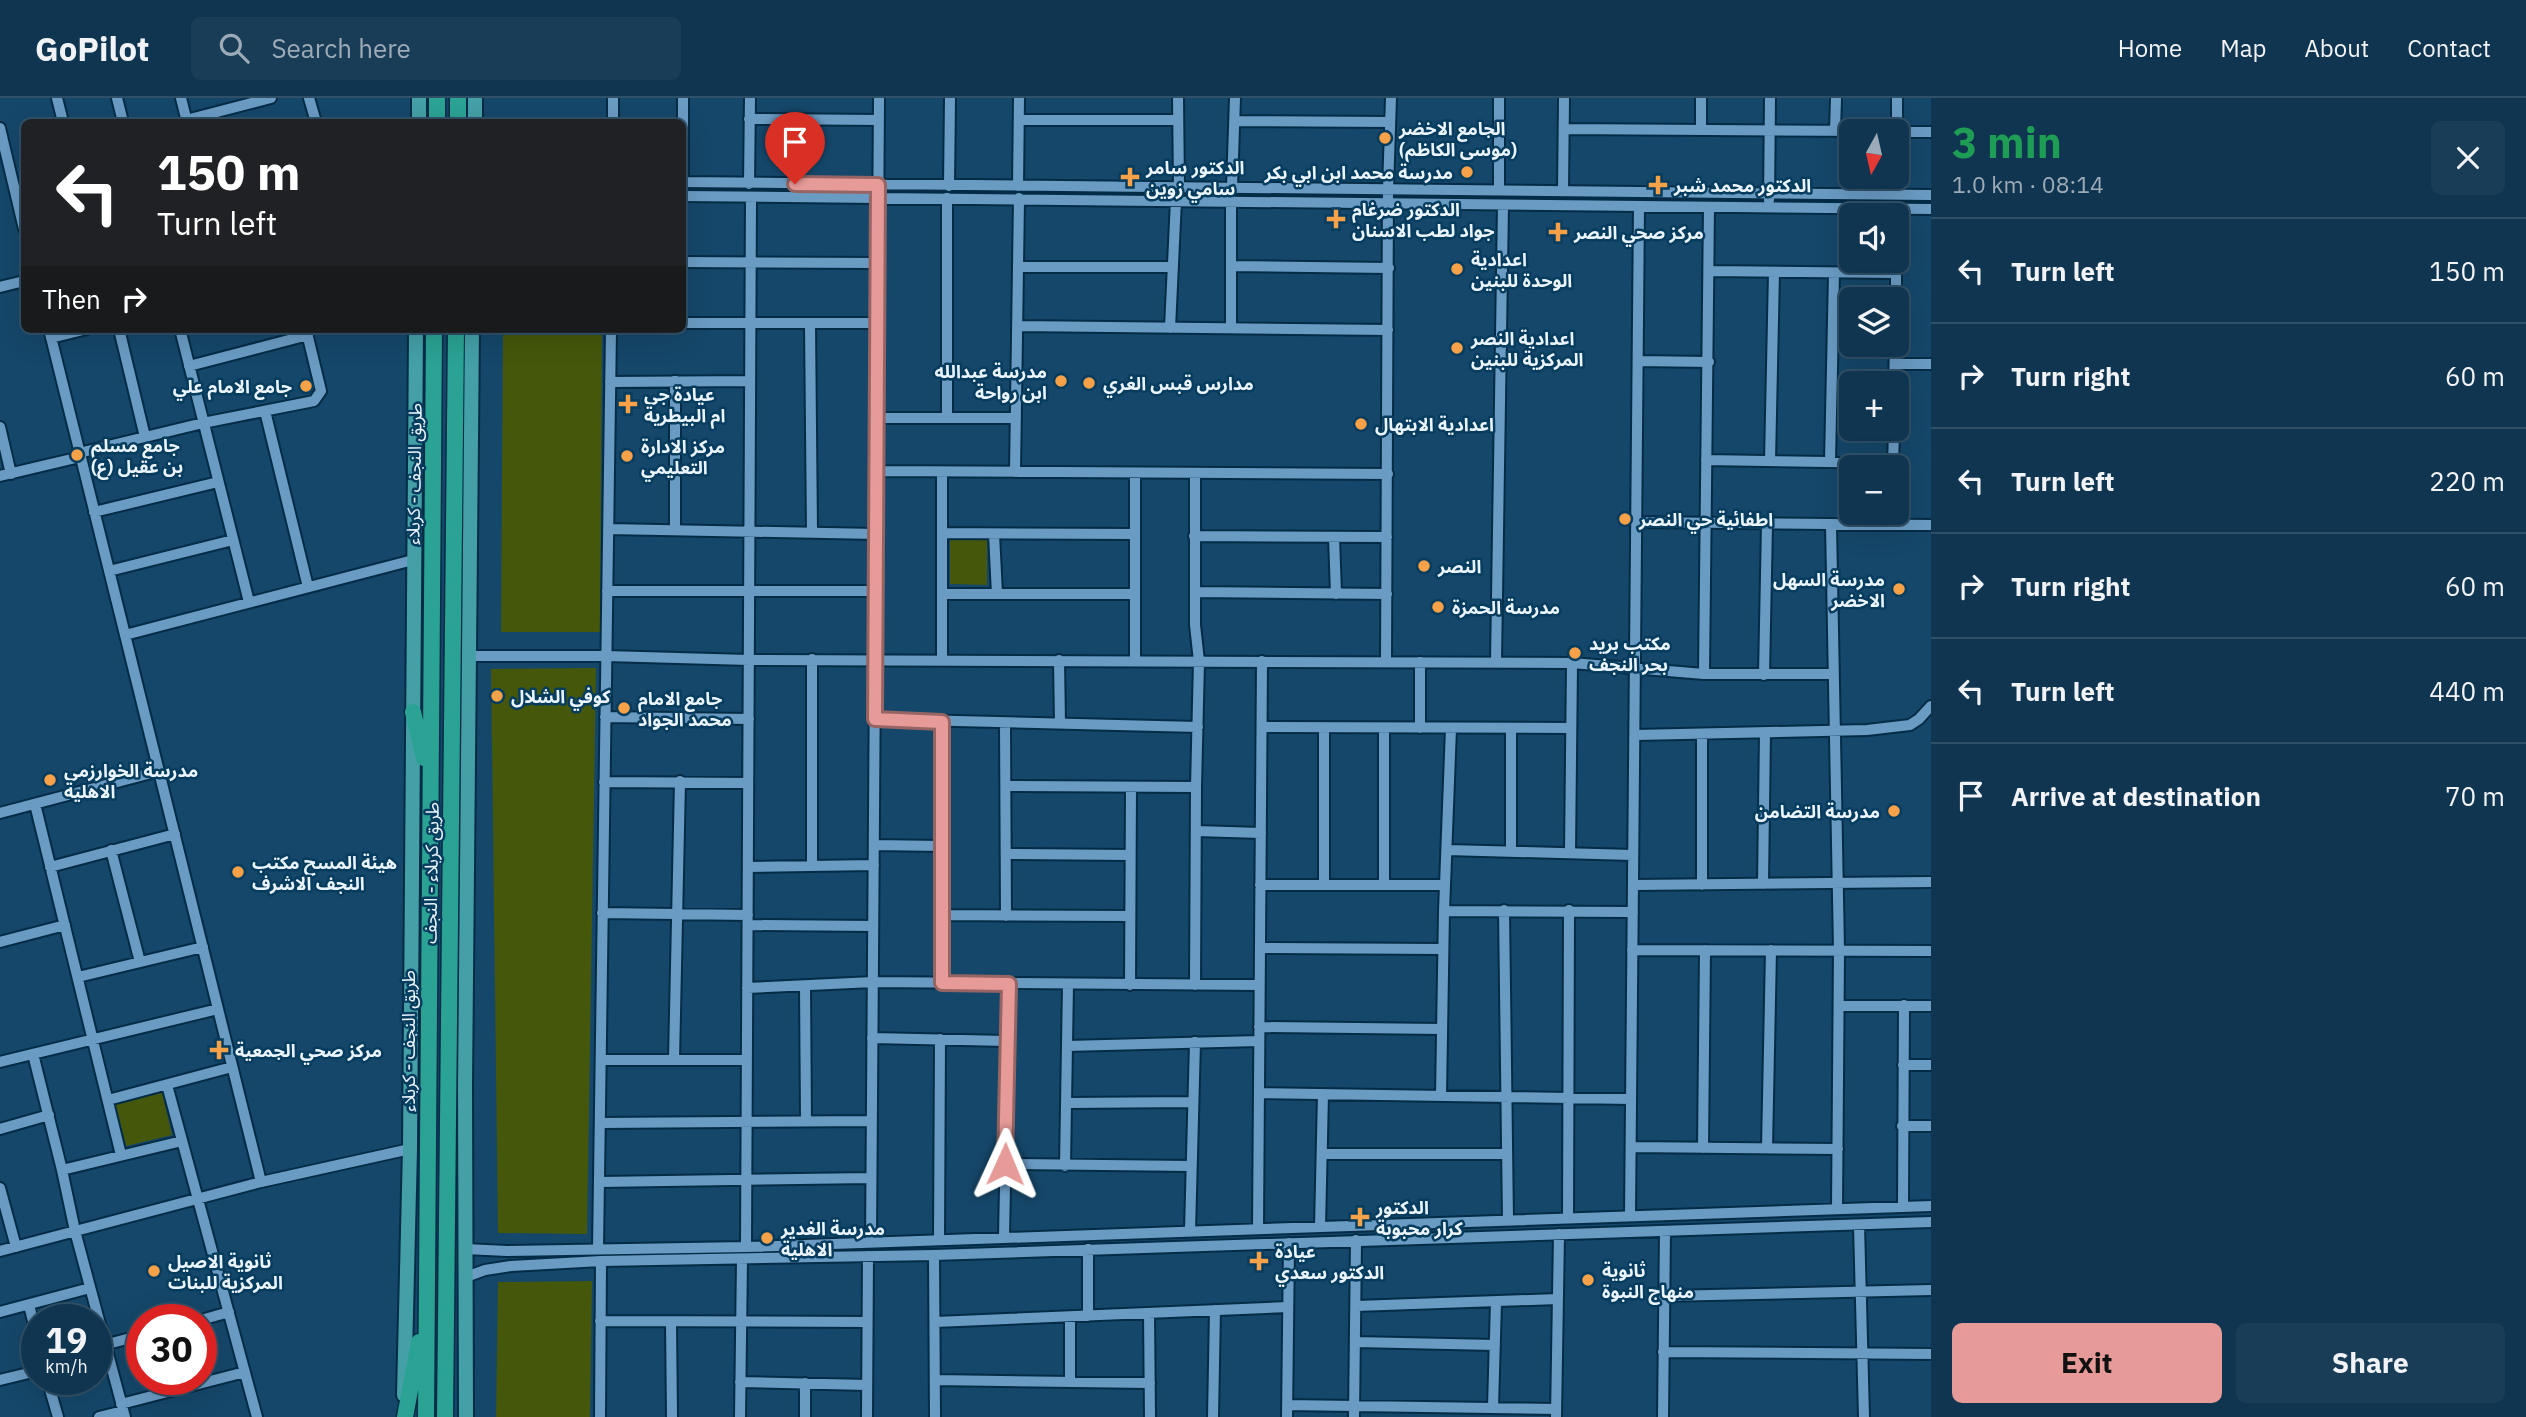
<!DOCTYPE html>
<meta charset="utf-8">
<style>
:root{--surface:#103550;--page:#193d57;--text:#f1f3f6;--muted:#9cabb7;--line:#305067;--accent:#e69b98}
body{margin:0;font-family:"IBM Plex Sans","Noto Sans Arabic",sans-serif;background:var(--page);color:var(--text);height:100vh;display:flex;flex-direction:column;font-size:26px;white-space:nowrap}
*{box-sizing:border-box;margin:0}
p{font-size:23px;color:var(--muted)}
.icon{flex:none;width:38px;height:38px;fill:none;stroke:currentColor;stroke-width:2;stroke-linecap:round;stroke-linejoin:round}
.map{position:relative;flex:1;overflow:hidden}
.side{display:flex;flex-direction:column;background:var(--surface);width:595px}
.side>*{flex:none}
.hud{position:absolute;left:21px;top:21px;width:665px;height:214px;border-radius:10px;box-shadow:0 7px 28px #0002,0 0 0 2px var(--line);background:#202124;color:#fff;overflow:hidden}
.needle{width:46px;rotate:188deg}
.tools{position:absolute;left:1839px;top:21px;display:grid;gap:14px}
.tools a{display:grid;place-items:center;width:70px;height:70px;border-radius:10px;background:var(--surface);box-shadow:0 7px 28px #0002,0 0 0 2px var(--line);font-size:35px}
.speed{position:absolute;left:21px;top:1206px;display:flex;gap:14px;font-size:35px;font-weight:700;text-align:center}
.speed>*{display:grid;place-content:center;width:91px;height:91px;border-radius:50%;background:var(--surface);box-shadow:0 7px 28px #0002,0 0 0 2px var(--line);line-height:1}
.speed small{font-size:18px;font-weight:400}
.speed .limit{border:10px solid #d22;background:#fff;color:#111}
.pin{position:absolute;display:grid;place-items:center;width:60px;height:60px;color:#fff;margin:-72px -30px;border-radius:50% 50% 50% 0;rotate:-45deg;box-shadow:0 0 7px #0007}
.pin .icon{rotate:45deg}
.me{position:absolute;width:77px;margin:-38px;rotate:1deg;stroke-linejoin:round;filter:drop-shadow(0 0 5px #0008)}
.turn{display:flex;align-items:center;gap:24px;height:147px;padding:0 21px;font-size:32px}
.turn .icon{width:91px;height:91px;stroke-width:2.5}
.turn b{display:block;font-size:49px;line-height:60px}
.then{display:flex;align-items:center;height:66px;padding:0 21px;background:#0003;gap:14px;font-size:26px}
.round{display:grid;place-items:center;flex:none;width:74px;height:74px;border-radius:10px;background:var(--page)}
.summary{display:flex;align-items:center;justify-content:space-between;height:119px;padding:0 21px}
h1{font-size:42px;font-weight:700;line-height:52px;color:#1e9e55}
.primary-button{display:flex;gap:14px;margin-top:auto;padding:14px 21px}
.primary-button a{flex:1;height:80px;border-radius:10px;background:var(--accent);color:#111;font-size:28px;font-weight:700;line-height:80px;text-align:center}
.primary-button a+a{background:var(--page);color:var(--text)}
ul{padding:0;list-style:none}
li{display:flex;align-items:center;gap:21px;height:105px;padding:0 21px;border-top:2px solid var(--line)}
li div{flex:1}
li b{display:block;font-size:26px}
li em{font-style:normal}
header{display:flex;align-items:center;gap:42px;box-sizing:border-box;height:98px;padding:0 35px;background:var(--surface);border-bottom:2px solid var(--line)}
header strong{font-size:33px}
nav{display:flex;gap:38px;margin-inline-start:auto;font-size:24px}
.search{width:490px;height:63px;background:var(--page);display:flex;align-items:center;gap:18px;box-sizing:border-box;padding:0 24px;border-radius:10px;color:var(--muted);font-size:26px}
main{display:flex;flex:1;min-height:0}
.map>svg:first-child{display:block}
.green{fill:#44570b}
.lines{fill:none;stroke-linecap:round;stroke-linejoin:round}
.minor-casing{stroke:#052c46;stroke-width:14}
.major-casing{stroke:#052c46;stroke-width:18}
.highway-casing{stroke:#052c46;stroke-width:19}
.minor{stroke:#6a9bc3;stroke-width:10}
.major{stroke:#449fa7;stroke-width:14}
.highway{stroke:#2aa294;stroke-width:16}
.route-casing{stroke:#966563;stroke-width:18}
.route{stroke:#e69b98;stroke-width:12}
.poi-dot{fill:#f7a148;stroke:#063c5e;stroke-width:2.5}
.labels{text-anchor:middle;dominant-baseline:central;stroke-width:5;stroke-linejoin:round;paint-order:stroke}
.poi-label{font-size:18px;font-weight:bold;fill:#eaf4fd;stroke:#063c5e;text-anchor:start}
.street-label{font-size:18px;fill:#eaf4fd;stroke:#063c5e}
</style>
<header>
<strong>GoPilot</strong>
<div class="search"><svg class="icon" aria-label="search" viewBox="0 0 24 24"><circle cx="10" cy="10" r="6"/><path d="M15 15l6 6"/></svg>Search here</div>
<nav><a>Home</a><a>Map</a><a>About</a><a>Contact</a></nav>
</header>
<main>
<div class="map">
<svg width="1931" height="1319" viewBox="0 0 1931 1319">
<rect width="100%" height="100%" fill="#15476a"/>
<path class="green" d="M503 231H602L600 534H501Z
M950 441 987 442V487L950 486Z
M596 570 587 1136 498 1135 491 571Z
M162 994 172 1037 126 1048 115 1005Z
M592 1183 590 1319H496L498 1184Z"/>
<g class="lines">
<defs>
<path id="minor" d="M57 0 63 24
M117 0 123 24
M181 0 187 24
M309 0 316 24
M1178 0 1179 88
M1701 0V31
M749 21 879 22
M186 22 271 0
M1019 22H1178
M1235 23 1390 24
M613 24V0
M0 30 24 131
M1564 31 1869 33
M1835 33 1836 0
M1897 33V0
M1897 34H1931
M682 84 1931 97
M683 84V0
M749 86 750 0
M949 88 950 0
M1018 88 1019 0
M1232 89 1235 0
M1499 92V0
M1563 93 1564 0
M682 98 1931 111
M1769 102 1770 0
M1897 125V111
M682 164 878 165
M1231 168 1389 170
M1018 169H1173
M1710 173 1896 175
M0 189 24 183
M1896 201V163
M682 225H877
M810 225 812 435
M1017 228 1388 232
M1170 230 1176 102
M1231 230V103
M49 231 261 1084
M119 231 145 339
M180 231 249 504
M51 240 87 231
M1638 263 1709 264
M1895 266H1931
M189 268 308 237
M675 283V432
M610 284 750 283
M1894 285 1895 247
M265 313 308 489
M878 320H1016
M947 320V100
M0 329 11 376
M79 355 203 325 314 303 321 293 306 231
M1706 362 1893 365
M1770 363 1774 174
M1830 364 1834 175
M1893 369 1894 331
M878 373 1388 376
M1015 374 1019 100
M1195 375V527L1199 563 1196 689 1195 887
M0 378 80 359
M94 414 218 384
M1637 424 1931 427
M1831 426 1839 852 1837 1111
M608 431 877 436
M942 435 1135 436
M994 436 997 496
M1194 438 1387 439
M1334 439 1336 496
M109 473 233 442
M607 493H876
M1195 494 1387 496
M942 496H1135
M125 537 413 462
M469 558H606L749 562 1572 565 1704 576H1833
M812 561V767
M942 562V374
M1059 562 1060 626
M1135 562V375
M1386 564 1388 91 1391 0
M1420 564V630
M1496 564 1503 107
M1704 576 1709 109
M1764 577 1767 426
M605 619 749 621
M875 621 1198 629
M1005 625 1006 818
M1262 629 1571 630
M1324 630V787
M1511 630V753
M1702 636V787
M1635 637 1867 632 1910 627 1919 621 1931 608
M604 684 748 685
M1006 688 1196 689
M35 706 121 1057
M0 715 159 673
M1196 733 1261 735
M874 747 942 748
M111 752 140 864
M1447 752 1633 757
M1570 755 1572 565
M1007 756 1130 757
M50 769 175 736
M748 769 874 767
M1763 786 1765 635
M1260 787H1445
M1384 787V630
M1633 787 1931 784
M1504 812 1508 1123
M1444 813 1633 814
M602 815 748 817
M942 817 1130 818
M748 827 873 828
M0 844 65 827
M1260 850 1443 851
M1632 852 1931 853
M78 879 203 849
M942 885V624
M1130 887 1131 689
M805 888 806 1023
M747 890 873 884 1259 887
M1839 908H1931
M1259 929 1442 931
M872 940 1007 943
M1067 948 1259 943
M33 956 62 1072 75 1133 125 1319
M601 962H747
M674 962 680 683
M0 964 218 911
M1903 967H1931
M167 987 257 1319
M1259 995 1631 1001
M1441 998 1444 813 1451 630
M108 1002 232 969
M1066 1005 1193 1004
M600 1025 872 1023
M1902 1028H1931
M0 1031 49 1017
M1631 1049 1838 1051
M1703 1050 1705 852
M1767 1050 1771 852
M1322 1056H1507
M1005 1066 1191 1068
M1065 1068 1068 886
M62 1072 182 1043
M600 1084 871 1080
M0 1090 16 1149
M1903 1109 1904 907
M1630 1118 1639 108
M1568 1120 1569 812
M1859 1127 1864 1319
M1320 1129 1323 996
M1258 1131 1262 563
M1190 1133 1195 944
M1004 1139 1009 886
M939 1142 940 941
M871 1144 879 0
M746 1149 751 99
M465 1151 507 1153 746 1149 1931 1108
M598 1151 611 231
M1088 1151V1218
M0 1153 261 1084 410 1051
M934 1157 935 1319
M466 1179 485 1172 511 1168 601 1163 934 1157 1931 1124
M1664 1198 1931 1192
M29 1207 37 1239
M1356 1208 1558 1201
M0 1214 90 1190
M1149 1215 1150 1319
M201 1222 229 1214
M600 1223 867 1224
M671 1224 672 1319
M935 1224 1288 1209
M1355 1244 1495 1247
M104 1247 142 1237
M1663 1254 1931 1256
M47 1281 58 1319
M0 1282 37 1273
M935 1282 1150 1285
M740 1284 867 1287
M1070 1284V1219
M121 1306 245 1274
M1287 1307 1556 1311
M1493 1309 1496 1204
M99 1319 123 1313
M600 1319 601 1163
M740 1319 742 1161
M805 1319V1285
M867 1319 868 1158
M1213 1319 1215 1212
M1287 1319 1289 1145
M1354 1319 1356 1142
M1556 1319 1559 1136
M1663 1319 1665 1133"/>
<path id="major" d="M419 24V0
M475 24V0
M404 1297 410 1051 416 231
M466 1319 465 988 472 231"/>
<path id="highway" d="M437 24V0
M458 24V0
M413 614 424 660
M405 1319 419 1244
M426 1319 434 231
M445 1319 456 231"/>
</defs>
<use href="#minor" class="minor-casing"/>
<use href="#major" class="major-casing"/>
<use href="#highway" class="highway-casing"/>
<use href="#minor" class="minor"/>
<use href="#major" class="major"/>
<use href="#highway" class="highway"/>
</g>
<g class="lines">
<defs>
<path id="route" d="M795 86 878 87 875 621 942 624V885L1009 886 1005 1066"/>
</defs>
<use href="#route" class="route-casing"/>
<use href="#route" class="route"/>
</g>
<g class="poi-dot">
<circle cx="1385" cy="40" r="7"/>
<circle cx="1467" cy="74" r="7"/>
<path d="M1126.5 68.5h7v7h7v7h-7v7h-7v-7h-7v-7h7z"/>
<path d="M1654.5 76.5h7v7h7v7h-7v7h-7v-7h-7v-7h7z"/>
<path d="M1332.5 110.5h7v7h7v7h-7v7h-7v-7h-7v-7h7z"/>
<path d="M1554.5 123.5h7v7h7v7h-7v7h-7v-7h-7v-7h7z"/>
<circle cx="1457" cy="171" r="7"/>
<circle cx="1457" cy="250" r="7"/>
<circle cx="1061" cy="283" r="7"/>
<circle cx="1089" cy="285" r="7"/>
<circle cx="306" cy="288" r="7"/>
<path d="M624.5 295.5h7v7h7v7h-7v7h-7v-7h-7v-7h7z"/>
<circle cx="1361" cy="326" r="7"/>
<circle cx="77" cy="357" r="7"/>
<circle cx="627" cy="358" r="7"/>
<circle cx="1625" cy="421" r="7"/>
<circle cx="1424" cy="468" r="7"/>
<circle cx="1899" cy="491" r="7"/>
<circle cx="1438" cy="509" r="7"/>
<circle cx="1575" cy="555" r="7"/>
<circle cx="497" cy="598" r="7"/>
<circle cx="624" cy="610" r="7"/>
<circle cx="50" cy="682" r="7"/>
<circle cx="1894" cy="713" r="7"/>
<circle cx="238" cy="774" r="7"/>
<path d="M215.5 941.5h7v7h7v7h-7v7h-7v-7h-7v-7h7z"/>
<path d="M1356.5 1108.5h7v7h7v7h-7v7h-7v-7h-7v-7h7z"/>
<circle cx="767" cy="1140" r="7"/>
<path d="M1255.5 1152.5h7v7h7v7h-7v7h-7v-7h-7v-7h7z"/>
<circle cx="154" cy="1173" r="7"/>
<circle cx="1588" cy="1182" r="7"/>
</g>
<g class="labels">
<g class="poi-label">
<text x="1399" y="30">الجامع الاخضر<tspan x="1399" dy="21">(موسى الكاظم)</tspan></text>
<text x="1146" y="69">الدكتور سامر<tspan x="1146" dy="21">سامي زوين</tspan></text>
<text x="1453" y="74" text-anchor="end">مدرسة محمد ابن ابي بكر</text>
<text x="1674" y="87">الدكتور محمد شبر</text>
<text x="1352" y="111">الدكتور ضرغام<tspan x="1352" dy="21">جواد لطب الاسنان</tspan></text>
<text x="1574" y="134">مركز صحي النصر</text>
<text x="1471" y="161">اعدادية<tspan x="1471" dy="21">الوحدة للبنين</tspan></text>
<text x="1471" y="240">اعدادية النصر<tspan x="1471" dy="21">المركزية للبنين</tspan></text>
<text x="1047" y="273" text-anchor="end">مدرسة عبدالله<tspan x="1047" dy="21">ابن رواحة</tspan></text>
<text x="1103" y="285">مدارس قبس الغري</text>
<text x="292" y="288" text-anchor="end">جامع الامام علي</text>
<text x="644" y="296">عيادة جي<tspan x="644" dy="21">ام البيطرية</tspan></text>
<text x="1375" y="326">اعدادية الابتهال</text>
<text x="91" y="347">جامع مسلم<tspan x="91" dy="21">بن عقيل (ع)</tspan></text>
<text x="641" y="348">مركز الادارة<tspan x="641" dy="21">التعليمي</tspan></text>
<text x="1639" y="421">اطفائية حي النصر</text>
<text x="1438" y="468">النصر</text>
<text x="1885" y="481" text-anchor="end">مدرسة السهل<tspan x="1885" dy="21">الاخضر</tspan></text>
<text x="1452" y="509">مدرسة الحمزة</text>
<text x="1589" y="545">مكتب بريد<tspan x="1589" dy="21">بحر النجف</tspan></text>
<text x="511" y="598">كوفي الشلال</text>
<text x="638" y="600">جامع الامام<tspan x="638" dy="21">محمد الجواد</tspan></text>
<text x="64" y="672">مدرسة الخوارزمي<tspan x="64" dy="21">الاهلية</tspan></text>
<text x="1880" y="713" text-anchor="end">مدرسة التضامن</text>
<text x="252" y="764">هيئة المسح مكتب<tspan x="252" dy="21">النجف الاشرف</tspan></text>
<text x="235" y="952">مركز صحي الجمعية</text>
<text x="1376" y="1109">الدكتور<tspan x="1376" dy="21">كرار محبوبة</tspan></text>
<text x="781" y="1130">مدرسة الغدير<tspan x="781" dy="21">الاهلية</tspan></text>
<text x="1275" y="1153">عيادة<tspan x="1275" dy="21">الدكتور سعدي</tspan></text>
<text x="168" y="1163">ثانوية الاصيل<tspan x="168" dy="21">المركزية للبنات</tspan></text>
<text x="1602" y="1172">ثانوية<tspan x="1602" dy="21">منهاج النبوة</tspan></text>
</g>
<g class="street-label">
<text transform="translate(414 376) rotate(-89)">طريق النجف - کربلاء</text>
<text transform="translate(431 775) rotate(-89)">طريق کربلاء - النجف</text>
<text transform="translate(408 943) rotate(-90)">طريق النجف - کربلاء</text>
</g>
</g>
</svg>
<div class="tools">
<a><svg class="needle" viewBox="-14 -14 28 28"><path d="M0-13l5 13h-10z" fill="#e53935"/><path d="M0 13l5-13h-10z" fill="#9cabb7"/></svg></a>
<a><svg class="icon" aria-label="sound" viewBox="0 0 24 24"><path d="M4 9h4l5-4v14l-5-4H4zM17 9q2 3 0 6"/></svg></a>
<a><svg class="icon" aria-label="layers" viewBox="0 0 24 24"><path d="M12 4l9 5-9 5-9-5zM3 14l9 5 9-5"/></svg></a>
<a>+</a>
<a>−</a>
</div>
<div class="speed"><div>19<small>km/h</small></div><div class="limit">30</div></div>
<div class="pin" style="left:795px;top:86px;background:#d93025"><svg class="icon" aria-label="arrive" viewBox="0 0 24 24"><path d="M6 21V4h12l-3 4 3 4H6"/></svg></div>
<svg class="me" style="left:1005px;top:1066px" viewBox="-20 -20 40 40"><path d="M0-17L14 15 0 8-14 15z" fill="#e69b98" stroke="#fff" stroke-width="4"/></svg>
<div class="hud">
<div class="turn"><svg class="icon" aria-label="left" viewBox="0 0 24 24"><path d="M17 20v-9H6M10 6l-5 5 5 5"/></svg><div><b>150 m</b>Turn left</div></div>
<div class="then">Then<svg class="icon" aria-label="right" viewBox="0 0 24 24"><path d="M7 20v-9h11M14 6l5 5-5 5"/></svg></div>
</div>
</div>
<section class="side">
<div class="summary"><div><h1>3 min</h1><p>1.0 km · 08:14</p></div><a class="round"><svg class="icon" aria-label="close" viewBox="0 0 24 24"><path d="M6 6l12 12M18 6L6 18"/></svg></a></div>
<ul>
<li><svg class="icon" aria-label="left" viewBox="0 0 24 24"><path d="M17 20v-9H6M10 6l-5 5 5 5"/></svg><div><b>Turn left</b></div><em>150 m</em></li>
<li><svg class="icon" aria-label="right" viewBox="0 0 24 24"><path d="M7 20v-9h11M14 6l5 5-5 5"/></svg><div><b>Turn right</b></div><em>60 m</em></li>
<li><svg class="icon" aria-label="left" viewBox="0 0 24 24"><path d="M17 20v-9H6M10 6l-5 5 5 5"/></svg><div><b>Turn left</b></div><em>220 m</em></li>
<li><svg class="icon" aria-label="right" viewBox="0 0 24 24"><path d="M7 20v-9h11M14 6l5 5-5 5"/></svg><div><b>Turn right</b></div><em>60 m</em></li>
<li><svg class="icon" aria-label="left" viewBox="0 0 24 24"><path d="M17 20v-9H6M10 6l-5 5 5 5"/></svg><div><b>Turn left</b></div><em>440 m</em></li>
<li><svg class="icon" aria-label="arrive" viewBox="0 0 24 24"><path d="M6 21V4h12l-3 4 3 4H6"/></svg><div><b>Arrive at destination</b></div><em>70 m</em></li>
</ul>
<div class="primary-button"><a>Exit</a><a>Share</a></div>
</section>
</main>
